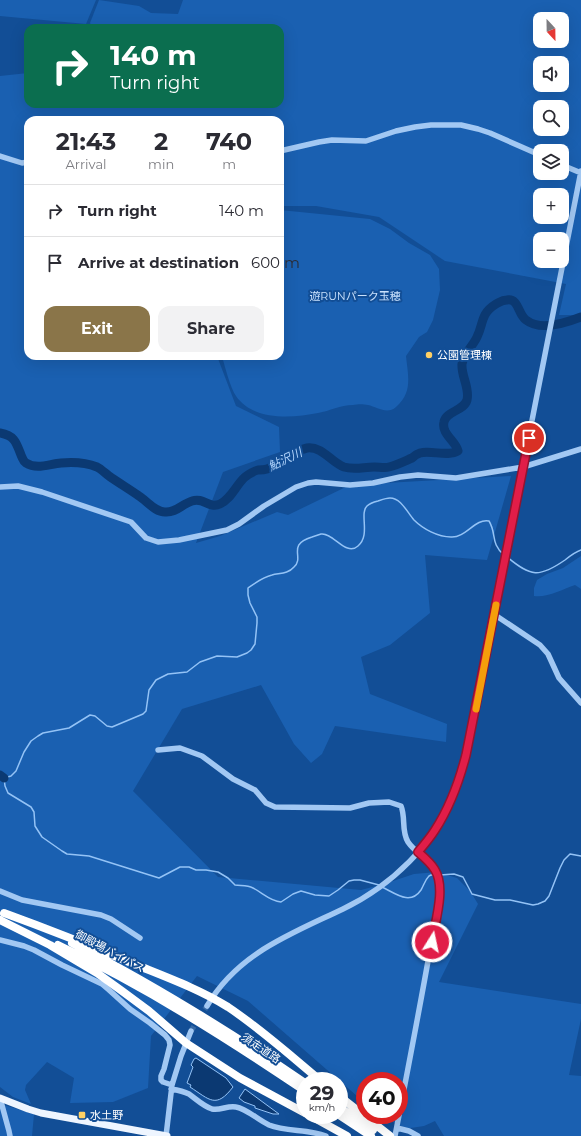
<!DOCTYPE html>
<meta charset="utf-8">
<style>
:root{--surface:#fff;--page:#f2f2f3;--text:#2b2b33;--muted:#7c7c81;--line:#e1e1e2;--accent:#8a7549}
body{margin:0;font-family:Montserrat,"Noto Sans JP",sans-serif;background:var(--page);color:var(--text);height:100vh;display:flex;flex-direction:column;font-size:15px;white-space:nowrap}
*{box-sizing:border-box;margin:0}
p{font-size:13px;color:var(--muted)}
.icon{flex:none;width:22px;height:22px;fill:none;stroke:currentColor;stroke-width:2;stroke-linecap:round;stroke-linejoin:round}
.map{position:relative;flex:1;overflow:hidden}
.side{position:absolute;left:24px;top:116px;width:260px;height:244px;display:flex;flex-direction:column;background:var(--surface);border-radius:12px;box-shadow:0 4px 16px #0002}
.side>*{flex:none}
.top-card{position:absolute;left:24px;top:24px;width:260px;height:84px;border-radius:12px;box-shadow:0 4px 16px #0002;background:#0b6e4f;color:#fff;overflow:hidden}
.needle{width:26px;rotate:158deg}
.buttons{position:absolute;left:533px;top:12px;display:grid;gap:8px}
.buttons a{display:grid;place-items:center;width:36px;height:36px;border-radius:8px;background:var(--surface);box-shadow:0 4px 16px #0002;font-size:20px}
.speed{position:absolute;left:296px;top:1072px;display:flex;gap:8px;font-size:20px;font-weight:700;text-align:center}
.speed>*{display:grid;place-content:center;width:52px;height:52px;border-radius:50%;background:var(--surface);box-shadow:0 4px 16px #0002;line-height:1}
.speed small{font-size:10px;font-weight:400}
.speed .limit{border:6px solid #d22;background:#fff;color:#111}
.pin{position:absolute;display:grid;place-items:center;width:34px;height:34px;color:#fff;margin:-17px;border:2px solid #fff;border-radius:50%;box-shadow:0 1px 4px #0007}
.me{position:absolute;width:44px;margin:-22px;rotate:10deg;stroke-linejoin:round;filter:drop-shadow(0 0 3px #0008)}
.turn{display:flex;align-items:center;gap:14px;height:84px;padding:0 20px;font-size:18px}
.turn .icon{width:52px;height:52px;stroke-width:2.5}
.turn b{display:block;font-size:28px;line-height:34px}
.eta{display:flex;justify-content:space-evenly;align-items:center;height:68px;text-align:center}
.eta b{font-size:24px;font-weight:700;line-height:28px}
.action{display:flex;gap:8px;margin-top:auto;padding:8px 20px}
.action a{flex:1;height:46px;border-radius:12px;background:var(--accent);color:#fff;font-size:16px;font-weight:700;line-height:46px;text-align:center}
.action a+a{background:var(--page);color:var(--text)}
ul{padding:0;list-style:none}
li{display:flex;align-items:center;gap:12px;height:52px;padding:0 20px;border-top:1px solid var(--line)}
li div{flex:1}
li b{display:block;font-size:15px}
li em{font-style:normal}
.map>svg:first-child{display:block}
.green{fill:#1a60b1;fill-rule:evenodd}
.water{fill:#0b3972;stroke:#94c3f6}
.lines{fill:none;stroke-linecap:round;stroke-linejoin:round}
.stream{stroke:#94c3f6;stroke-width:1.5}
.river{stroke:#0b3972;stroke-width:9}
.minor-tunnel{stroke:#3669a6;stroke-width:5.5;stroke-dasharray:5.5 3;stroke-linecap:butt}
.minor{stroke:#a2c8f3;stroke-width:5.5}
.major{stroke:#eef5ff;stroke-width:7}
.highway{stroke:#fff;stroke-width:8}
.route-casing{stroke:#92132f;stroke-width:10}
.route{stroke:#e11d48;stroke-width:7}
.slow{stroke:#f59e0b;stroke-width:7}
.poi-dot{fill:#ffd064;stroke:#124e96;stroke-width:1.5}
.labels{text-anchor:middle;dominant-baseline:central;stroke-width:4;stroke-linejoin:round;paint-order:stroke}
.park-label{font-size:11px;fill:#cae2fd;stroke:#124e96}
.poi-label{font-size:11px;fill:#fff;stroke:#124e96;text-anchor:start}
.street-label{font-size:11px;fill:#fff;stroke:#124e96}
.water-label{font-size:12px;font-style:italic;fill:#afd2fa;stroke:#124e96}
</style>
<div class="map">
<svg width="581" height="1136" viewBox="0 0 581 1136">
<rect width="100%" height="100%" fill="#124e96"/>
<path class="green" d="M0 0H96L86 24 0 16Z
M99 0 139 6 151 13 178 14 183 0H581V315H559L566 284 445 261 379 217 316 206H280V120H28V356H217L236 406 279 427 280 452 223 472 196 543 220 536 277 512 288 515 350 485 511 476 487 560 425 555 430 613 390 645 361 657 370 694 447 724 446 742 335 726 322 754 311 763 294 744 261 685 182 709 133 791 218 877 361 890 384 884 414 874 437 872 457 878 470 891 478 904 439 982 581 1004V1019L569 1075 581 1076V1136H444L435 1121 424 1126 404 1129 382 1115H399V1081H365V1103L248 1001 197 976 151 1036 148 1088 113 1102 70 1103 74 1078 47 1062 26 1085 25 1090 31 1104 13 1097 0 1087V76L28 73V104H280V28H93L90 23ZM540 19H562V41H540ZM540 63H562V85H540ZM540 107H562V129H540ZM540 151H562V173H540ZM540 195H562V217H540ZM540 239H562V261H540Z
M280 210 370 219 390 229 409 243 430 255 439 269 440 290 433 320 427 332 419 337 406 356C408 376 413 392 396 407 387 415 377 407 368 405 364 404 357 404 353 405 340 405 330 411 318 413 292 418 253 421 236 396 230 387 225 367 222 356H280Z
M581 556V589L575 585C563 589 547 598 534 596V588L537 580 547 574 563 568Z
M4 1105 34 1114 32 1136H0V1108Z"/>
<path class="water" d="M196 1058 226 1078 233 1087C216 1109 210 1100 190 1087L191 1085 187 1083 193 1067 191 1065 194 1059Z
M245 1089 279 1114H273L255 1108V1106L244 1102 239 1098Z"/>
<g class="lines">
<path class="stream" d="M507 557C531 577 539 578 565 560 570 556 575 552 581 550
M440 875 454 874 463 877 472 894 495 900H510L533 905 538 904 545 901 549 896 560 868 564 860 570 854 581 856
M379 885 360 880H354L349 881 338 890 329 896 315 895 301 891 293 894 281 902C270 901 263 893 253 888 247 885 241 886 235 885L228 878 218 872 206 870H196L189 867H180L159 878 89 856 67 854 62 851 42 837 35 826 34 812 31 807 8 793 5 786 4 778 11 776 16 771 24 752 31 741 38 736 43 733 69 728 90 715 95 716 107 726 112 727 143 714 146 711 149 690 156 680 168 674 187 672 200 662 217 656 237 657 247 653 251 650 255 644 257 623V617L250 603 248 595V588C255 583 263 577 272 575 280 573 288 574 294 567 305 557 286 545 312 537 315 536 318 535 321 534 333 532 346 557 358 546 371 535 359 514 367 506 370 503 374 502 378 501 381 500 386 498 390 498 401 498 407 512 414 520 423 529 438 537 451 537 466 538 475 518 489 521 497 534 490 543 504 555
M382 887C395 893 410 906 421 890 424 885 425 880 429 876L431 875H437"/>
<path class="river" d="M0 433C15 436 16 442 21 455 23 459 23 461 26 463 37 470 49 464 61 463 72 462 87 463 97 467 101 469 105 473 109 476 119 483 129 489 139 496 147 501 155 512 165 512 176 513 182 504 192 501 204 497 209 509 220 504 231 499 236 485 245 477 249 474 254 471 258 470 261 470 264 470 267 469 281 464 292 451 307 448 322 446 332 463 344 467 354 470 364 467 374 467 379 467 385 468 389 467 397 465 405 461 412 458 414 456 417 454 420 453 431 450 448 457 458 451 456 441 441 434 444 422 446 411 464 411 467 400 470 388 461 376 462 364 464 353 473 346 477 337 484 323 480 314 496 304 500 302 502 300 507 300 519 298 518 315 526 320 540 331 566 323 581 317
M0 775 4 778"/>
<path class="minor-tunnel" d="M191 1031 207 1006"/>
<path class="minor" d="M280 151 319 142 332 140 366 141 396 131 415 127 431 125H461L478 129 490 133 540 155
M0 156 22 163 28 162
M562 165 581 173
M0 487 18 486 42 492 131 522 146 538 158 542 179 540 227 530 239 524 264 506 296 487 308 483 316 482 350 485 373 483 400 477 418 475 456 478 523 467 581 449
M495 615 540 645 548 654 559 678 581 703
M158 750 180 748 202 756 233 779 255 790 266 803 275 807 350 808 369 803 389 802 401 806C406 818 401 831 408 842 418 857 436 860 440 881 442 892 438 904 436 914 434 926 432 938 430 950 419 1012 407 1074 395 1136
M0 891 22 900 101 915 111 919 140 938
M0 940 24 946 34 950 62 965 102 984 109 990 130 1009 150 1023 165 1035 169 1040 170 1045 164 1069 161 1076V1080L163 1082 172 1085
M207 1006C238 953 291 934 343 909 391 886 435 844 454 794 463 772 468 749 472 726L581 171
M171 1089C177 1090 183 1091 189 1094 196 1099 203 1106 212 1109 220 1111 228 1105 236 1107 247 1109 258 1120 269 1125 286 1132 308 1129 326 1136
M0 1098 9 1131 10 1136
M397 1128 409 1131 418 1136
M166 1136 172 1085 181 1056 191 1031"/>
<path class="major" d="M0 1098 28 1109 41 1113 167 1136"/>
<path class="highway" d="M4 913C48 929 91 946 134 964 166 977 199 989 228 1007 261 1029 291 1056 321 1081
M0 920 50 945 97 973 122 991 149 1011 186 1043 240 1078 305 1113
M72 943C153 984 230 1032 305 1083
M58 945C146 987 225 1037 305 1091
M339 1096 390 1136
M339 1107 373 1130
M309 1115 347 1136
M339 1115 371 1136"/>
</g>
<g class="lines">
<defs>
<path id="route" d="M432 942C435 922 446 888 435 870 431 863 425 858 418 852 424 845 430 838 435 830 450 807 459 782 466 755L529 438"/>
</defs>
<use href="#route" class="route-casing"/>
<use href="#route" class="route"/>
<path class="slow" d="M476 709 496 605"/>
</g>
<g class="poi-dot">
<circle cx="429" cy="355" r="4"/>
<rect x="78" y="1111" width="8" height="8" rx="2"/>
</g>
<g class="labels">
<g class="park-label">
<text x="355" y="296">遊RUNパーク玉穂</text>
</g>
<g class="poi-label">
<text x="437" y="355">公園管理棟</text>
<text x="90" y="1115">水土野</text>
</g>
<g class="street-label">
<text transform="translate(110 951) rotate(28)">御殿場バイパス</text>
<text transform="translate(261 1048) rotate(34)">須走道路</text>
</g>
<g class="water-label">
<text transform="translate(285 459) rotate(-26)">鮎沢川</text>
</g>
</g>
</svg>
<div class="buttons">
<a><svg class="needle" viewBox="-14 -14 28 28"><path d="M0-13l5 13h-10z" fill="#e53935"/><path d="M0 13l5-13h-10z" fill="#7c7c81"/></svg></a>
<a><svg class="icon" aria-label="sound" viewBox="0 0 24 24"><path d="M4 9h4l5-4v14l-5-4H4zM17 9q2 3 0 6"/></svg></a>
<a><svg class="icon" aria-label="search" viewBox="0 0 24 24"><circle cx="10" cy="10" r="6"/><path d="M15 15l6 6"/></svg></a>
<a><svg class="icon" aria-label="layers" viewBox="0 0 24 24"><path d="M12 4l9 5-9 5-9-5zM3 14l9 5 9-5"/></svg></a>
<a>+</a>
<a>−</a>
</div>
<div class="speed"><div>29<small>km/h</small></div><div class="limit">40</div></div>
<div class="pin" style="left:529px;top:438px;background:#d93025"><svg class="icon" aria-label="arrive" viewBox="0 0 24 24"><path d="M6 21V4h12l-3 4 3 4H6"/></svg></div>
<svg class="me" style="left:432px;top:942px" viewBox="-20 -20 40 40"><circle r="17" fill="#e11d48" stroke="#fff" stroke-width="3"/><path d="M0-11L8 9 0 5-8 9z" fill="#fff"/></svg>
<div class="top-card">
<div class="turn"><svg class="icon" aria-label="right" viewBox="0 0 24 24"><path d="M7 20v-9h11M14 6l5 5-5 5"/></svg><div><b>140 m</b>Turn right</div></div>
</div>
<section class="side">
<div class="eta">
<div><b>21:43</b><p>Arrival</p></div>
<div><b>2</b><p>min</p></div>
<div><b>740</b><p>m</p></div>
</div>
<ul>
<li><svg class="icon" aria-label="right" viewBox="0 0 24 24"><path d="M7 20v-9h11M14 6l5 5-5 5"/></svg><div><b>Turn right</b></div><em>140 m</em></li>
<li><svg class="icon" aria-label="arrive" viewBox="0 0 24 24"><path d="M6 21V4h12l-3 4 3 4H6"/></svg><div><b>Arrive at destination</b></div><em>600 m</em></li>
</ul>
<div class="action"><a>Exit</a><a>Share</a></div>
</section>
</div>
